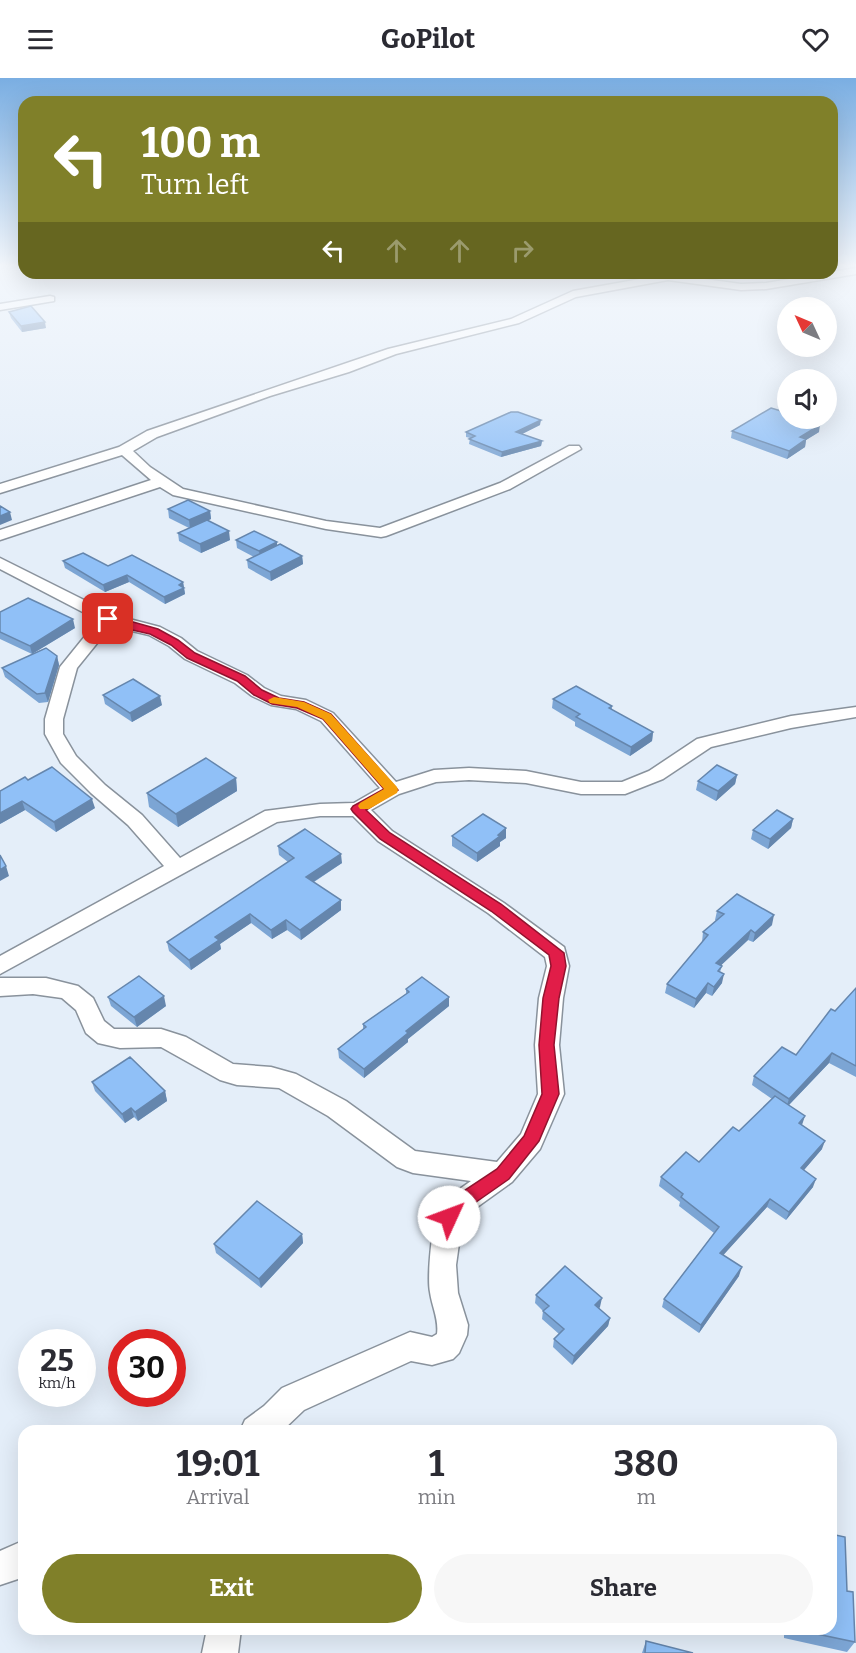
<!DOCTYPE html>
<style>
:root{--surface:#fff;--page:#f7f7f7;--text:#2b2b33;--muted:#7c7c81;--accent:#808029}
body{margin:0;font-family:Bitter,serif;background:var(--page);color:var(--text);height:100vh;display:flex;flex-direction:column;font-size:22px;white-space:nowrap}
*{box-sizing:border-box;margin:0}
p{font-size:20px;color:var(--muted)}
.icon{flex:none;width:33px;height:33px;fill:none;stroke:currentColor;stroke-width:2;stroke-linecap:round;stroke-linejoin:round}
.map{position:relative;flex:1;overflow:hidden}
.panel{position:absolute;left:18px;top:1347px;width:819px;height:210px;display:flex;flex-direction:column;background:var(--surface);border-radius:18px;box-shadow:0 6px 24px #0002}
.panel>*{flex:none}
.banner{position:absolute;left:18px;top:18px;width:820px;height:183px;border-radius:18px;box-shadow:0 6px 24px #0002;background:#808029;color:#fff;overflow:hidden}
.needle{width:39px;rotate:314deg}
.controls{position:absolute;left:777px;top:219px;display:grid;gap:12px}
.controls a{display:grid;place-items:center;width:60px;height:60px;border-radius:50%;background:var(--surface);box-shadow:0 6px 24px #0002;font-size:30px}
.speed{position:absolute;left:18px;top:1251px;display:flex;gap:12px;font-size:30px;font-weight:700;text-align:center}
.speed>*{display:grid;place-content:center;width:78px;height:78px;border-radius:50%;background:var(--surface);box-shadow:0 6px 24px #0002;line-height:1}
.speed small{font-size:15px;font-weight:400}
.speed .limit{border:9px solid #d22;background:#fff;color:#111}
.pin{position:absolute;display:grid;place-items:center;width:51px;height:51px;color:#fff;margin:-26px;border-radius:12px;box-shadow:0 3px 9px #0006}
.me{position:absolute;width:66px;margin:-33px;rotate:47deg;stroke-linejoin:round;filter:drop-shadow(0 0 4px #0008)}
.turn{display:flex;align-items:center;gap:21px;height:126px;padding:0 24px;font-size:27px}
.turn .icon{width:78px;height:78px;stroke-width:2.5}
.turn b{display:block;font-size:42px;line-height:51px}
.lanes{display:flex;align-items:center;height:57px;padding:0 24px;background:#0003;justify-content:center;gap:30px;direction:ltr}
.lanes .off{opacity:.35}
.eta{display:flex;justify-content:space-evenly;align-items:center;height:102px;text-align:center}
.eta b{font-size:36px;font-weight:700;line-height:42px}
.button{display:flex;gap:12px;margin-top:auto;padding:12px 24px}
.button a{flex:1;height:69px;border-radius:36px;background:var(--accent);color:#fff;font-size:24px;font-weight:700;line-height:69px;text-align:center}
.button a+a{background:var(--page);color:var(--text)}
header{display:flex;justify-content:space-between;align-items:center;height:78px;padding:0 24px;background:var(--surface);font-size:27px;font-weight:700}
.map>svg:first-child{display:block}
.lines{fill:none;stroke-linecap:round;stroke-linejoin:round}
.minor-casing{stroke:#89929c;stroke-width:3}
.minor{fill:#fff;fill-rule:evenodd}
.wall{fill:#7ca5d4}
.shaded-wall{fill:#6586ad}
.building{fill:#90c0f7;stroke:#6586ad;stroke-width:1.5}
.route{fill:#e11d48;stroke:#92132f;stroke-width:1.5}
.slow{fill:#f59e0b}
</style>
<header><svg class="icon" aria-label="menu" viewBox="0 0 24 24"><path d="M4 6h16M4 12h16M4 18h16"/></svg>GoPilot<svg class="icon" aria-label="heart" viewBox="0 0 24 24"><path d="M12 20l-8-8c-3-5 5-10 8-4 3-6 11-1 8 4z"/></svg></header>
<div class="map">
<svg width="856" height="1575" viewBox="0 0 856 1575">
<rect width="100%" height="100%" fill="#e4eef9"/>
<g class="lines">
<defs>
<path id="minor" d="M856 190V196L766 211 741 212 668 202 576 219 519 245 396 276 349 294 270 318 157 359 133 373 150 389 183 411 326 443 380 450 500 405 569 368H579L581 371 510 411 386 458 381 459 326 451 173 417 160 409 0 462V452L151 402 122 377 0 415V406L119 369 147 353 388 271 511 241 573 213 668 196 741 206 766 205Z
M50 218 54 219V223L0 232V226Z
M0 480 114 537 160 549 181 560 197 573 247 597 264 610 281 618 306 622 333 635 396 704 434 692 469 690 526 693 581 704H622L649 693 697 661 791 638 856 629V639L791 650 711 669 663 701 625 716H581L526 705 469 702 436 704 399 716 371 732 392 753 504 825 564 869 569 888 563 920 559 967 564 1016 540 1071 512 1104 473 1132 462 1144 456 1187 458 1215 468 1247 467 1257 459 1275 453 1281 432 1287 411 1283 304 1332 282 1353H240L245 1342 264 1328 282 1310 410 1254 432 1259 437 1256C439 1241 432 1229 430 1214 427 1200 432 1142 439 1131 447 1119 460 1111 471 1103L413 1095 397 1089 328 1038 279 1010 237 1007 220 1002 161 969 120 970 98 965 86 955 76 932 62 920 33 916 0 918V900H46L78 908 93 920 104 943 114 951H161L186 959 233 986 271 989 296 996 346 1023 415 1073 497 1084 521 1056 538 1016 535 967 539 920 547 888 545 879 488 835 378 763 353 738H320L277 744 0 896V878L164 788 128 747 91 715 61 685 45 656V641L60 589 98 542 0 491ZM111 548 149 557 169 568 185 581 235 605 252 618 271 627 296 631 321 643 380 710 354 725 320 726 265 733 180 780 142 737 105 707 76 678 63 656V641L77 590Z
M18 1465H24V1499L0 1507V1473Z
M207 1551H241L238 1575H202Z"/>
</defs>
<use href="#minor" class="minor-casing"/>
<use href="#minor" class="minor"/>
</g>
<path class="wall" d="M9 234 46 250 22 254 11 240Z
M540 347 522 356 542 363 541 368 501 379 469 366 470 360 466 359V354Z
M732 353 819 354 806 362 805 369 787 381 731 360Z
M168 431 210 433 211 441 208 442 230 462 201 475 179 463 178 455 189 450 169 440Z
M236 462 277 464V468L302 478 303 486 271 503 248 490 247 482 254 479 237 470Z
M63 483 108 488 183 504 185 516 165 526 129 504 105 514 65 490Z
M0 534 75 550 32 576 0 561Z
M57 578 59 587 48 624 39 625 5 599 2 590Z
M103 617 162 627 132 644 105 626Z
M553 621 612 628V632L653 654 652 663 630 678 575 648V644L552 630Z
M737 697 735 706 716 723 696 712 698 703Z
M236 700 237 713 178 749 149 729 147 715Z
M28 702 95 730 56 754 25 732 0 746Z
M793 741 791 750 768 771 751 761 753 752Z
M506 750V760L500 764V768L477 784 452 768V758Z
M278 768 342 785 314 804 341 832 301 862 287 852 272 861 251 845 220 866 221 871 191 892 169 873 167 864 288 784 279 777Z
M717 833 772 847 753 864 748 862 721 887 722 888 720 894 722 905 712 918 706 915 694 930 665 915 667 906 702 864 703 854 716 843 715 842Z
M856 910V999L829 985 789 1027 802 1047 822 1071 804 1092 813 1109 786 1142 767 1129 723 1177 739 1198 699 1255 662 1229 664 1221 714 1155 679 1128 680 1124 659 1108 661 1099 699 1084 739 1053 772 1021 752 1007 754 998 796 977Z
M406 911 449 928 408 961V964L364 1000 339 980 338 971 363 951V946L406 916Z
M108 919 166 928 137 949 111 928Z
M92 1004 165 1013 167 1023 138 1043 134 1039 125 1045 95 1013Z
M302 1156 303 1165 261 1210 216 1175 214 1166Z
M536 1217 600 1229 599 1230 610 1240 608 1248 572 1287 553 1269 554 1261 559 1256 542 1241 543 1233 535 1225Z
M847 1513 855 1564 847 1574 784 1560V1551H831Z
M646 1563 693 1575H642Z"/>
<path class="shaded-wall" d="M45 244 46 250 22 254 21 248Z
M541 342 540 347 516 359V354Z
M820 347 819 354 806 362 805 369 787 381 789 373 800 359Z
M542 363 541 368 501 379 502 374Z
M210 433 211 441 190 451 189 442Z
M10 434 12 442 0 447V438Z
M229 453 230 462 201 475 200 466Z
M277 464V472L260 481 259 473Z
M302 478 303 486 271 503 270 494Z
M127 497 129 504 105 514 103 507Z
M183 504 185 516 165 526 164 519 179 507Z
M73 541 75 550 32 576 30 568Z
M57 578 59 587 48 624 45 615Z
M160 618 162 627 132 644 130 635Z
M653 654 652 663 630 678 631 669Z
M737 697 735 706 716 723 718 713Z
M236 700 237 713 178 749 176 736Z
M92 721 95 730 56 754 54 744Z
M22 723 25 732 0 746V735Z
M793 741 791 750 768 771 770 761Z
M506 750V760L500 764V768L477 784V775L498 757Z
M341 776 342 785 307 808 306 799Z
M6 788 9 798 0 803V792Z
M341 822V832L301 862 300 852Z
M250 836 251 845 220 866 221 871 191 892 189 882 215 859Z
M774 837 772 847 753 864 755 855Z
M286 842 287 852 272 861 271 852Z
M751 852 748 862 714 894 716 885Z
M724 896 722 905 712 918 714 909Z
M708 905 706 915 694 930 696 921Z
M164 918 166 928 137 949 134 939Z
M449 919V928L408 961V964L364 1000V991L406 953Z
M832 975 829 985 786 1030 789 1021Z
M165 1013 167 1023 138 1043 135 1034Z
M131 1030 134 1039 125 1045 122 1036Z
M805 1038 802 1047 799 1045Z
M825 1063 822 1071 798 1099 801 1090Z
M816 1101 813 1109 786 1142 789 1134Z
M770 1121 767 1129 718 1183 720 1175Z
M302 1156 303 1165 261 1210 259 1201Z
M742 1189 739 1198 699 1255 701 1247Z
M602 1220 600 1229 593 1236 595 1227Z
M610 1240 608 1248 572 1287 574 1278Z"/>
<path class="building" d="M31 228 45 244 21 248 9 234Z
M771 330 788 335V340H802L820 347 800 359 806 361 789 373 732 353Z
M511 334H518L541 342 516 354 542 363 502 374 469 361 475 358 466 354Z
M188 422 210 433 189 442 168 431Z
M0 428 10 434 0 438Z
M207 442 229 453 200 466 178 455Z
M254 453 277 464 259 473 236 462Z
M280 466 302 478 270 494 247 482Z
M83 475 108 488 132 477 183 504 179 507 184 510 164 519 127 497 103 507 63 483Z
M28 520 73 541 30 568 0 554V534Z
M46 570 57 578 45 615 37 616 2 590Z
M133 601 160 618 130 635 103 617Z
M576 608 612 628 609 630 653 654 631 669 576 639 580 636 553 621Z
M206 680 236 700 176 736 147 715Z
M717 687 737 697 718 713 698 703Z
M52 689 92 721 54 744 22 723 0 735V713L25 699 28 702Z
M777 732 793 741 770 761 753 752Z
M483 736 506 750 498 757 500 758 477 775 452 758Z
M305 751 341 776 306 799 341 822 300 852 286 842 271 852 250 836 215 859 219 862 189 882 167 864 294 780 278 768Z
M0 777 6 788 0 792Z
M737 816 774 837 755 855 751 852 716 885 722 888 718 893 724 896 714 909 708 905 696 921 667 906 708 857 703 854 724 836 717 833Z
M139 898 164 918 134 939 108 919Z
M422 899 449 919 406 953 408 955 364 991 338 971 366 949 363 946 409 914 406 911Z
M856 910V988L832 975 789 1021 754 998 782 969 796 977 831 931 835 933Z
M130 979 165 1013 135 1034 131 1030 122 1036 92 1004Z
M775 1018 805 1038 799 1045 825 1063 801 1090 816 1101 789 1134 770 1121 720 1175 742 1189 701 1247 664 1221 719 1149 681 1119 683 1116 661 1099 686 1074 699 1084 733 1049 739 1053Z
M257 1123 302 1156 259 1201 214 1166Z
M565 1188 602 1220 595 1227 610 1240 574 1278 554 1261 564 1251 543 1233 549 1228 536 1217Z
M831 1456 845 1459 847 1513 853 1514 855 1564 793 1551H831Z
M646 1563 693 1575H645Z"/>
<linearGradient id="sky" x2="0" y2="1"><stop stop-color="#7aaee2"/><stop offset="0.46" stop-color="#f3f7fc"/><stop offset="1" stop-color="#f3f7fc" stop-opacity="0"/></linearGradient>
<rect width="856" height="408" fill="url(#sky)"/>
<path class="route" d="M108 537 158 551 178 562 195 575 245 598 262 612 279 620 304 624 331 636 398 712 366 732 390 755 501 826 564 875 566 888 559 920 554 967 559 1016 539 1063 509 1101 469 1129 455 1144 449 1147 443 1144 440 1139 456 1118 497 1091 524 1058 542 1016 539 967 543 920 551 888 549 877 491 833 380 761 353 734 351 731 353 728 384 711 323 641 297 630 272 626 254 617 237 603 187 580 171 567 150 556 119 549 103 541Z"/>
<path class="slow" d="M274 619 304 624 331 636 397 709 398 712 397 715 369 731H360L358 728 360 725 384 711 323 641 297 629 270 625 268 622Z"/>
</svg>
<div class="controls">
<a><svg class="needle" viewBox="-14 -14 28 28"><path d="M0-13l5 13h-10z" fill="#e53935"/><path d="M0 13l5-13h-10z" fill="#7c7c81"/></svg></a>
<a><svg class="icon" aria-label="sound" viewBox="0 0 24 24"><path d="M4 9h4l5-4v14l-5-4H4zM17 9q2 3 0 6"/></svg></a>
</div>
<div class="speed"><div>25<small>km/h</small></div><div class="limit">30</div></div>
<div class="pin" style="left:108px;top:541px;background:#d93025"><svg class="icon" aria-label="arrive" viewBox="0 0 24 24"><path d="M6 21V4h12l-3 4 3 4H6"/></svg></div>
<svg class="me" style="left:449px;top:1139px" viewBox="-20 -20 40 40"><circle r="19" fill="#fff"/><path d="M0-13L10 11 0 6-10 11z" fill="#e11d48"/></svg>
<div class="banner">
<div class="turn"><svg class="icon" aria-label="left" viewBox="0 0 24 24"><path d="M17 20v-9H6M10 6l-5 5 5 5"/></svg><div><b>100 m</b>Turn left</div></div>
<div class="lanes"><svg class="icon" aria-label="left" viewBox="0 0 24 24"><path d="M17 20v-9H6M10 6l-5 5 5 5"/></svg><svg class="icon off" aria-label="ahead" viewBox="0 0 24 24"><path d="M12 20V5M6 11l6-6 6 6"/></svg><svg class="icon off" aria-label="ahead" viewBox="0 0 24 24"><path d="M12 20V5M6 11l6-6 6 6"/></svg><svg class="icon off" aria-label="right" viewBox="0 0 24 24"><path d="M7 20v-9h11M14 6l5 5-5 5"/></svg></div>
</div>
<section class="panel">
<div class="eta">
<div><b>19:01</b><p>Arrival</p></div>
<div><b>1</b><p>min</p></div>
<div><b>380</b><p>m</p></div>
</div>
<div class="button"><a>Exit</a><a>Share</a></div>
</section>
</div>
